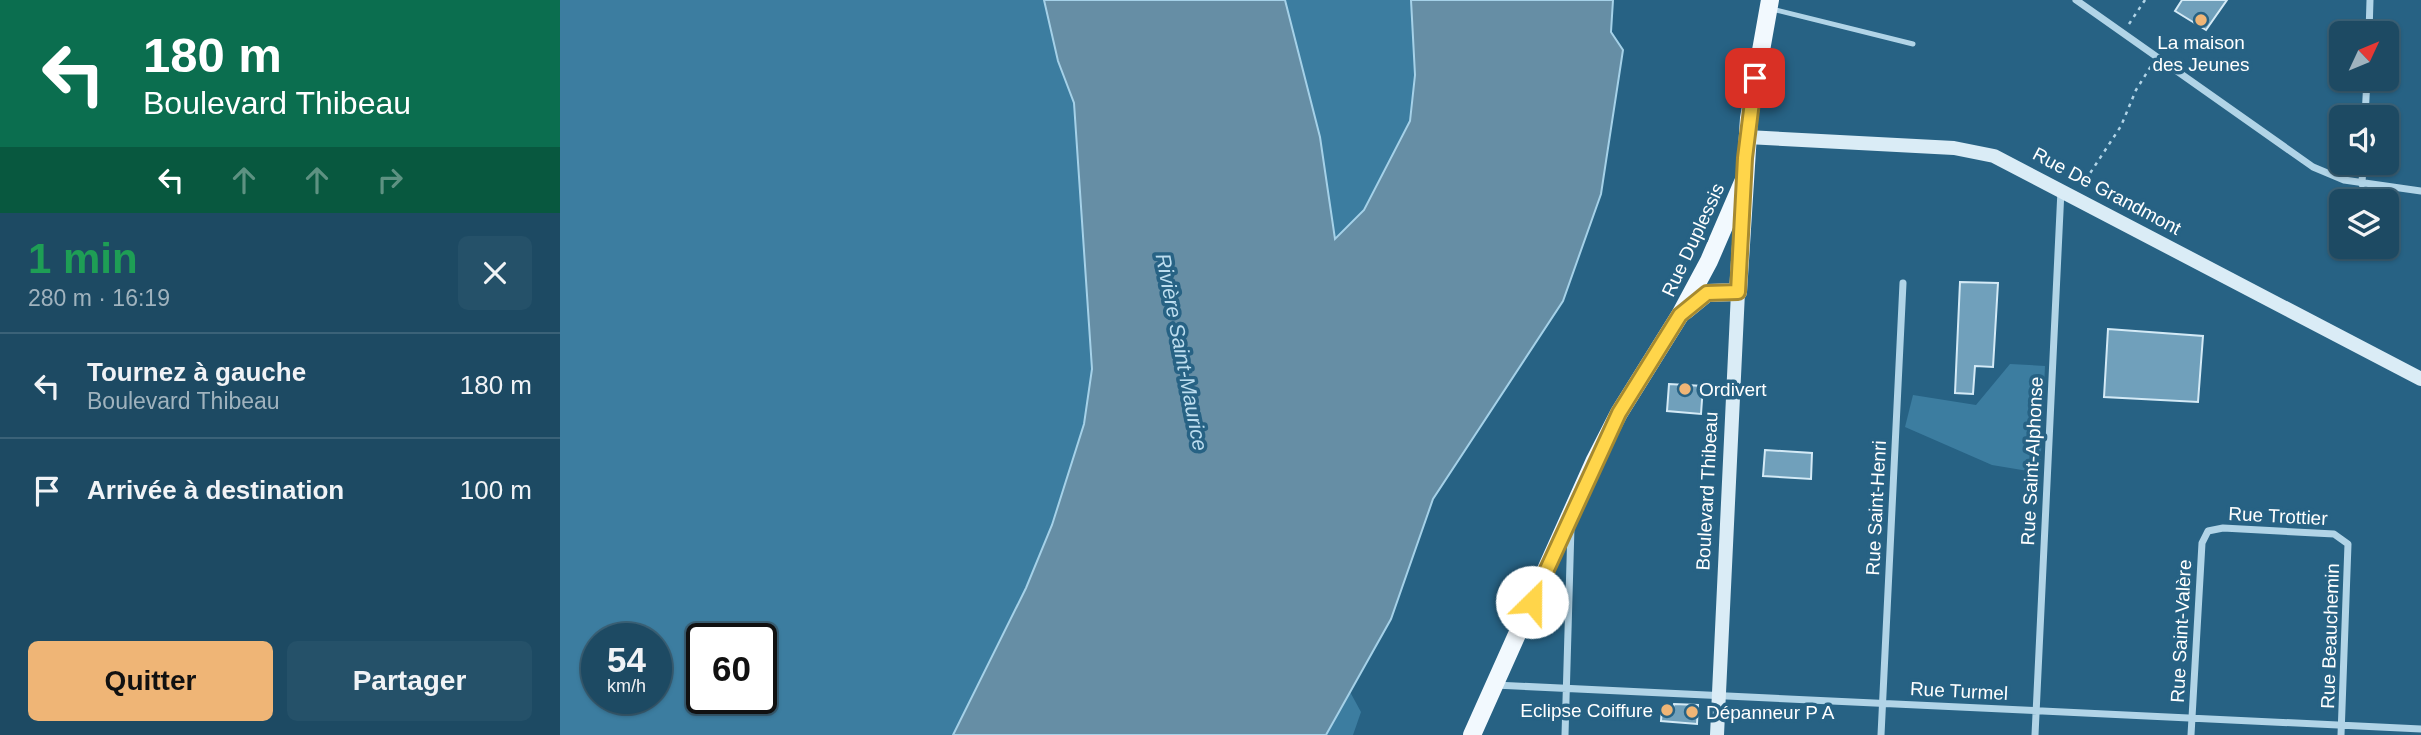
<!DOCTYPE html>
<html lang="fr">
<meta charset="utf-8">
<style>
:root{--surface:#1d4a63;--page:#255169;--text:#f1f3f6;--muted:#a0b3be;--line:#3b6278;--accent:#efb576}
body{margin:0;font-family:Arial,sans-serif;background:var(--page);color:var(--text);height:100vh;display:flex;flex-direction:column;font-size:26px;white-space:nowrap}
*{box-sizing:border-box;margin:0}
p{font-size:23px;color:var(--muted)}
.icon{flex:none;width:38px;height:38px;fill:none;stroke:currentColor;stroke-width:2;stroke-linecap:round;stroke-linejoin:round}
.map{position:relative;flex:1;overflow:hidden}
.side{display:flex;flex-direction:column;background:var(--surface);width:560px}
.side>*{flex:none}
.banner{background:#0b6e4f;color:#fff;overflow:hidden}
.needle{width:46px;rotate:46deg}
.buttons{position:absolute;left:1769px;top:21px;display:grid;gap:14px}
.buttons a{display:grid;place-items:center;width:70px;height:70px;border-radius:10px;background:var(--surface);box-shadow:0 2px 5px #0004,0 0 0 2px var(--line);font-size:35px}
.speed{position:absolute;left:21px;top:623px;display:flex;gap:14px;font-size:35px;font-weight:700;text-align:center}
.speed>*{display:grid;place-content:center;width:91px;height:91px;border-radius:50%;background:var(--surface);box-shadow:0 2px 5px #0004,0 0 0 2px var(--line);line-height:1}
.speed small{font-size:18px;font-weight:400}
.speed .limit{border:4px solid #111;border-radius:10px;background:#fff;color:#111}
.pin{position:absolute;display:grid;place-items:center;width:60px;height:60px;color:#fff;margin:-30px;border-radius:14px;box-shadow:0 4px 10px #0006}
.me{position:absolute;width:77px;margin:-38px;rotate:23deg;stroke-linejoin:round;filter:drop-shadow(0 0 5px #0008)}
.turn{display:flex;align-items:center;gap:24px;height:147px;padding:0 28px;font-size:32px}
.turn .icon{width:91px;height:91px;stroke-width:2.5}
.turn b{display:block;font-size:49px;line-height:60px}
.lanes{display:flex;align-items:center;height:66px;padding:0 28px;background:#0003;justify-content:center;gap:35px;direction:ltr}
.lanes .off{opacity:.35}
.round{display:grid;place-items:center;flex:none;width:74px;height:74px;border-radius:10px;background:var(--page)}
.summary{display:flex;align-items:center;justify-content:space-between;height:119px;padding:0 28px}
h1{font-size:42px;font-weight:800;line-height:52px;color:#1e9e55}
.cta{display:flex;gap:14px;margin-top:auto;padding:14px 28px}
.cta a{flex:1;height:80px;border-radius:10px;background:var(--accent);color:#111;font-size:28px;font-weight:800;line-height:80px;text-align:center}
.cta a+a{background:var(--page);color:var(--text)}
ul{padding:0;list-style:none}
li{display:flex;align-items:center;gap:21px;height:105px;padding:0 28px;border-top:2px solid var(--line)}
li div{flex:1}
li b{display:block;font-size:26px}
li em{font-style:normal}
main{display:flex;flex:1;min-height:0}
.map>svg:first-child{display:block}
.green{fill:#3c7da0;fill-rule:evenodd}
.water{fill:#668ea5;stroke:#a5d1e8;stroke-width:2}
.building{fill:#70a0bb;stroke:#d4eaf6;stroke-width:2}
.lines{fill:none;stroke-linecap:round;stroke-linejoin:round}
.path{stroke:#b1d4e7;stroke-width:2.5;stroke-dasharray:3.5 5;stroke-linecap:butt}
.lane{stroke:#b1d4e7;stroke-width:5}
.street{stroke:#b1d4e7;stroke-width:7}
.secondary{stroke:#daecf6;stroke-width:14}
.primary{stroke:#f2f9fe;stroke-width:18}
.route-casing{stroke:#a68a30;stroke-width:18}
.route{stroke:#ffd54a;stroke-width:12}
.poi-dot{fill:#efb576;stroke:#276284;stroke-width:2.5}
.labels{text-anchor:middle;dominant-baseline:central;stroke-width:7;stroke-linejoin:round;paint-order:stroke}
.poi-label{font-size:19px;fill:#fff;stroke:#276284;text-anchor:start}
.street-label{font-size:19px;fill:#fff;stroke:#276284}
.water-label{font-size:21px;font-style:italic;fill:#bcddef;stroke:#276284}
</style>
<main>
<section class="side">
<div class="banner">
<div class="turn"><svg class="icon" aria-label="left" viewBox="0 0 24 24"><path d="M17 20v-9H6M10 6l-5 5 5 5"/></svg><div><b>180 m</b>Boulevard Thibeau</div></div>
<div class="lanes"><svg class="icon" aria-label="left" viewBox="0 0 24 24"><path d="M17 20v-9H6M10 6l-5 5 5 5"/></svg><svg class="icon off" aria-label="ahead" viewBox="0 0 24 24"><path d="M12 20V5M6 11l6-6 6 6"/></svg><svg class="icon off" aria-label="ahead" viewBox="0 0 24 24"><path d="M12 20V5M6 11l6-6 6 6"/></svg><svg class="icon off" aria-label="right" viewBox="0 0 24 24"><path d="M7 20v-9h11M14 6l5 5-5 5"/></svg></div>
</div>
<div class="summary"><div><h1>1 min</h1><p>280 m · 16:19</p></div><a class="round"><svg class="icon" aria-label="close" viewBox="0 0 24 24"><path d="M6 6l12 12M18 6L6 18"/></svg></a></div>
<ul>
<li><svg class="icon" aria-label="left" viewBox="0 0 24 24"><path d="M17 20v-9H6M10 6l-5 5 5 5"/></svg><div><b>Tournez à gauche</b><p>Boulevard Thibeau</p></div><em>180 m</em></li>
<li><svg class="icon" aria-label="arrive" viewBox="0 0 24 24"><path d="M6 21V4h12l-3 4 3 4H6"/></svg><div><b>Arrivée à destination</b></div><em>100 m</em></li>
</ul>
<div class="cta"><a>Quitter</a><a>Partager</a></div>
</section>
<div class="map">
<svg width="1861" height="735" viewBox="0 0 1861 735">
<rect width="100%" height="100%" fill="#276284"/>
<path class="green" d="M0 0H484L498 61 514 103 532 369 524 424 492 525 466 588 393 735H0ZM37 639H96V698H37ZM142 639H201V698H142Z
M725 0H851L855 75 850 121 804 210 775 239 760 137Z
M1450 364 1485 366 1480 473 1432 465 1345 427 1353 395 1416 405Z
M789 690 801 712 793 735H766Z"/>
<path class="water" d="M484 0H725L760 137 775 239 804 210 850 121 855 75 851 0H1053L1051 32 1063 50 1041 194 1003 301 873 499 831 619 766 735H393L466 588 492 525 524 424 532 369 514 103 498 61Z"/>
<path class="building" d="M1622 0H1667L1646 30 1615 11Z
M1400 282 1438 283 1433 367 1415 366 1413 394 1395 393Z
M1548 329 1643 336 1638 402 1544 397Z
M1109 384 1143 386 1141 414 1107 411Z
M1205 450 1252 453 1251 479 1203 476Z
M1114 704 1138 705 1137 724 1101 721 1102 707 1113 708Z"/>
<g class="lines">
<path class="path" d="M1569 24 1585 0
M1521 187 1561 126 1576 90 1591 66"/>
<path class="lane" d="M1212 9 1353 44"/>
<path class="street" d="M1516 0 1753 167 1784 180 1861 191
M1809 33 1810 0
M1805 117 1807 79
M1802 184 1803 163
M935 685 1861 729
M1005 735 1011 527
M1321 735 1343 283
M1475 735 1501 190
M1631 735 1642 543 1648 531 1663 528 1774 534 1788 544 1781 735"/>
<path class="secondary" d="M1187 137 1394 148 1434 156 1861 379
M1157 735 1178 292"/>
<path class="primary" d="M1125 311 1147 293 1178 292 1189 118 1210 0
M912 735 1035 460 1059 413 1120 315 1149 261 1183 182"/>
</g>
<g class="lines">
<defs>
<path id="route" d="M972 602 1059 413 1120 315 1147 293 1178 292 1185 158 1195 78"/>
</defs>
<use href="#route" class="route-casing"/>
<use href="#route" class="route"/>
</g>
<g class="poi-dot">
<circle cx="1641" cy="20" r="7"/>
<circle cx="1125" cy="389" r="7"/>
<circle cx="1107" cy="710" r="7"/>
<circle cx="1132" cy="712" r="7"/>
</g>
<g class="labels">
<g class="poi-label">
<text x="1641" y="42" text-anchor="middle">La maison<tspan x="1641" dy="22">des Jeunes</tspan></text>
<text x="1139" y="389">Ordivert</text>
<text x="1093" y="710" text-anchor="end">Eclipse Coiffure</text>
<text x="1146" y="712">Dépanneur P A</text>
</g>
<g class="street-label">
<text transform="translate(1547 191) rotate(28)">Rue De Grandmont</text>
<text transform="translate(1133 240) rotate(-65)">Rue Duplessis</text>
<text transform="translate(1472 461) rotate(-87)">Rue Saint-Alphonse</text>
<text transform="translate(1147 491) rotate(-87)">Boulevard Thibeau</text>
<text transform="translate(1316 508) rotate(-87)">Rue Saint-Henri</text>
<text transform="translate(1718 516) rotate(3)">Rue Trottier</text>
<text transform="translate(1621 631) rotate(-87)">Rue Saint-Valère</text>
<text transform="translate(1770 636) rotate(-88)">Rue Beauchemin</text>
<text transform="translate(1399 691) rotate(3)">Rue Turmel</text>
</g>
<g class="water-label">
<text transform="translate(622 352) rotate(79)">Rivière Saint-Maurice</text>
</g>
</g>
</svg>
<div class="buttons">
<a><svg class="needle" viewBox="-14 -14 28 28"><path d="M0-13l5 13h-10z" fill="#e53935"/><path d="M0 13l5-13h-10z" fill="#a0b3be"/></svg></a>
<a><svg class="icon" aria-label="sound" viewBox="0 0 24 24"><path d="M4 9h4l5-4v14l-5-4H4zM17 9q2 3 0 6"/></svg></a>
<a><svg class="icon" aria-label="layers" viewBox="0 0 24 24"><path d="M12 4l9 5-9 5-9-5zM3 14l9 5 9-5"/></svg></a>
</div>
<div class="speed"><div>54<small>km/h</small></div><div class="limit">60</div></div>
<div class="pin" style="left:1195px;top:78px;background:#d93025"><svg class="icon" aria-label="arrive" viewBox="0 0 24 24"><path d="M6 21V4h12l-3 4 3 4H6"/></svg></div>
<svg class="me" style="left:972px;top:602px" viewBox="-20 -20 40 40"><circle r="19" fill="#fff"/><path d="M0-13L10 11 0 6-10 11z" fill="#ffd54a"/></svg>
</div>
</main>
